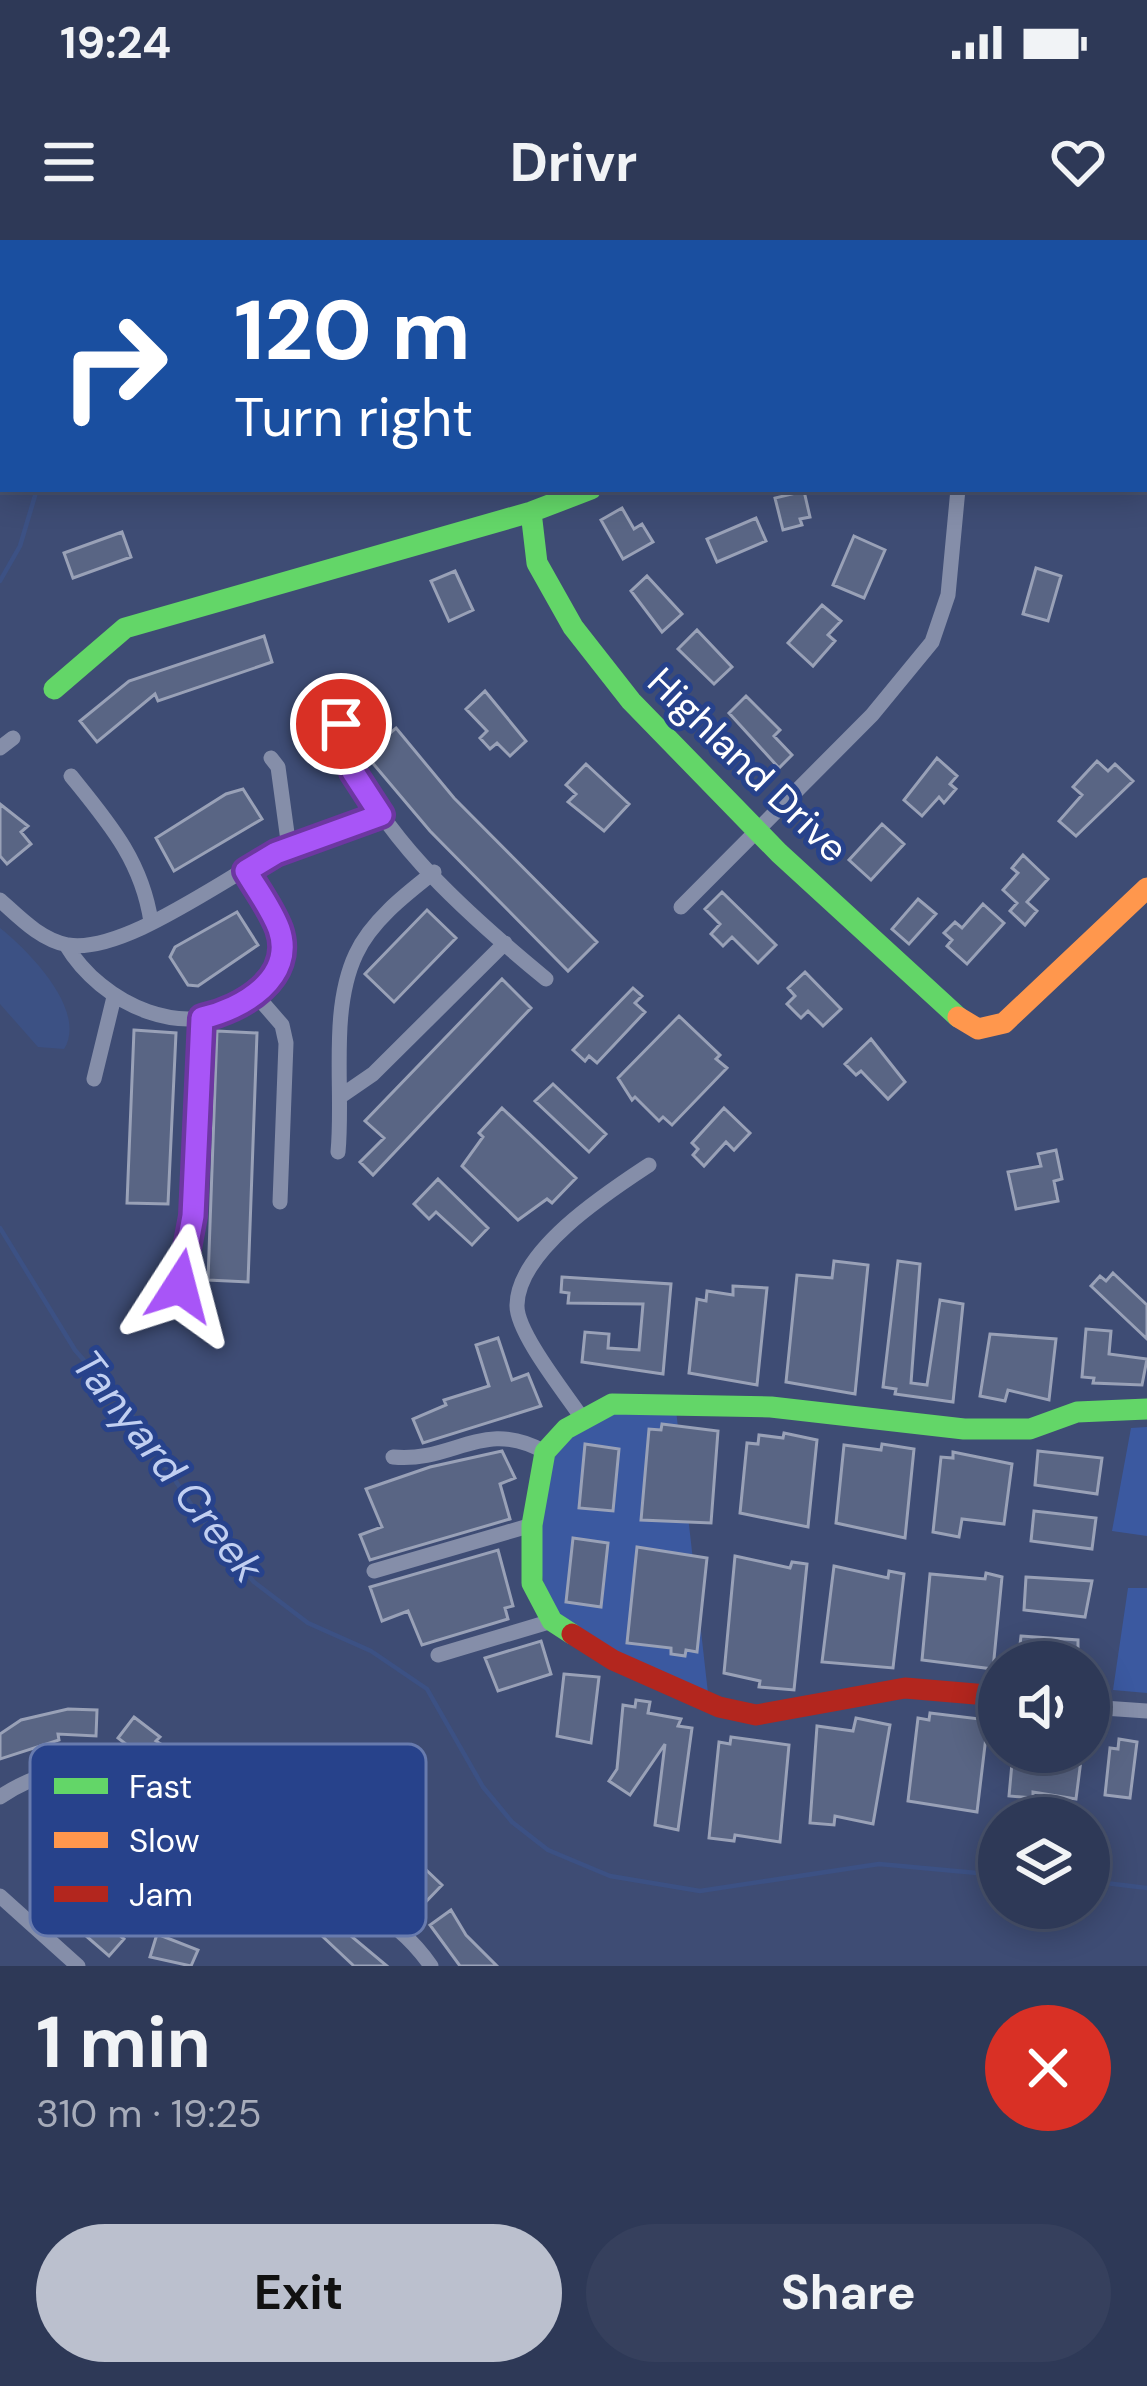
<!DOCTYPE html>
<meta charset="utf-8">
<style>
:root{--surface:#2e3957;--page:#36405d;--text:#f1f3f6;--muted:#a7acba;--line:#49536d;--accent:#bbc0ce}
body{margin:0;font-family:"DM Sans",sans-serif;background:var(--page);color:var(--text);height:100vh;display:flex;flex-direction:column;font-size:45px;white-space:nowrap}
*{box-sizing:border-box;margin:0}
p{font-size:39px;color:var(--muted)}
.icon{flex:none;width:66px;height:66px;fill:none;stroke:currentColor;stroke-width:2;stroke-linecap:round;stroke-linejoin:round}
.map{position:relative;height:1726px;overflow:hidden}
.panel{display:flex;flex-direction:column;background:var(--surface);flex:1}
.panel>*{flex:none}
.guide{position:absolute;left:0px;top:0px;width:1149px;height:252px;box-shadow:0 6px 30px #0003,0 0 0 3px var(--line);background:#1a4fa0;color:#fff;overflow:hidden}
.controls{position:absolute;left:978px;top:1401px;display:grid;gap:24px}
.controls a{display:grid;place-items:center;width:132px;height:132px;border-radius:50%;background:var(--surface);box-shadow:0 6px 30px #0003,0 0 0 3px var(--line);font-size:60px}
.pin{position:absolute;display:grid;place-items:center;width:102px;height:102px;color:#fff;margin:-51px;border:6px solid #fff;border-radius:50%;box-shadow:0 3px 12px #0007}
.me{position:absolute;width:132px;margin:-66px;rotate:9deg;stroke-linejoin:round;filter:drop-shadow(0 0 9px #0008)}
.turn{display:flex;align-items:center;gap:42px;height:252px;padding:0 36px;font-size:54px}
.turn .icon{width:156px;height:156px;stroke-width:2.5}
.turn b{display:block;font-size:84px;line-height:102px}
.round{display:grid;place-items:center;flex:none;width:126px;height:126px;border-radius:63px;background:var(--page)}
.summary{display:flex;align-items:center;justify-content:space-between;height:204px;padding:0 36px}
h1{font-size:72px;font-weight:700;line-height:90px}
.cta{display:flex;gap:24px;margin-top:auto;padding:24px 36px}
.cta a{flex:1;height:138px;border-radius:72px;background:var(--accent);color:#111;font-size:48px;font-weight:700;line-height:138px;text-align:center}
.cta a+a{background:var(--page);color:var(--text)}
.status{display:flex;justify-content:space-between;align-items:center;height:84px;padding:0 60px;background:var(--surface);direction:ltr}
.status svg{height:33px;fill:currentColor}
header{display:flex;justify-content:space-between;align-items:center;height:156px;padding:0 36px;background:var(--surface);font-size:54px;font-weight:700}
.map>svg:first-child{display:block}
.green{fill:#3b59a0}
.water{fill:#3c5184}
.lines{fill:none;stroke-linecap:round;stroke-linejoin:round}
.stream{stroke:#3c5184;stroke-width:4.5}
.building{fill:#596584;stroke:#99a1b7;stroke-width:3}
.street{stroke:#858ea9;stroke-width:15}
.fast{stroke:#63d668;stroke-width:21}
.slow{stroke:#ff974d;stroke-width:21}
.jam{stroke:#b3261e;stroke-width:21}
.route-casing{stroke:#6d37a1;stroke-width:30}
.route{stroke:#a855f7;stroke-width:21}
.labels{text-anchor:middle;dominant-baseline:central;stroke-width:10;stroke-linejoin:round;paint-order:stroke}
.street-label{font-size:39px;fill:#fff;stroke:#27428b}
.water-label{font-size:42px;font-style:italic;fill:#c1cff1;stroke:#27428b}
.key{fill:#27428b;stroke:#687bae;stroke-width:3}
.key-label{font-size:33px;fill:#fff}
</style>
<div class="status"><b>19:24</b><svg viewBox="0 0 49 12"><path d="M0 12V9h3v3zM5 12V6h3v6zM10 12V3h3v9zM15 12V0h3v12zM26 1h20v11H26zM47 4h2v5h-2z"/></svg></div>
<header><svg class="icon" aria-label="menu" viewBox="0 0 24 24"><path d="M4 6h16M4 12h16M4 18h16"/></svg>Drivr<svg class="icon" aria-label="heart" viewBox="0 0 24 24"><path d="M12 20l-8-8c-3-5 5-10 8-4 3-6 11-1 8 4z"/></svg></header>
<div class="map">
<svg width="1147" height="1726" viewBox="0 0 1147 1726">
<rect width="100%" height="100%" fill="#3e4c74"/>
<path class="green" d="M675 1161 709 1462 552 1381C539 1320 507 1211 583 1178 609 1166 647 1166 675 1161Z
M1147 1187V1296L1112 1291 1131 1188Z
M1128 1348H1147V1453L1113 1450Z"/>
<path class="water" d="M0 688C28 710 88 771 64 809L38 807 0 764Z"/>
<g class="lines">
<path class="stream" d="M29 0V3
M0 341 20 306 37 249
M0 988 75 1110 135 1179 196 1272 254 1342 308 1383 371 1411 427 1449 483 1547 512 1582 548 1610 610 1636 700 1651 879 1624 999 1635
M1089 1641 1147 1648"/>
</g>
<path class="building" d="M804 251 810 277 800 279 802 285 783 290 775 258Z
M622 268 634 289 642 284 653 302 623 319 601 280Z
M756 278 766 301 717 322 707 299Z
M122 292 131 317 73 338 64 313Z
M854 296 885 310 864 358 833 345Z
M1036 328 1061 336 1048 381 1023 374Z
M455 331 473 370 449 381 431 341Z
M647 336 682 374 662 392 631 351Z
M822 365 841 381 828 395 835 401 813 426 788 403Z
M697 390 732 427 714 444 678 409Z
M264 396 272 422 158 461 155 454 97 502 80 481 129 441Z
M485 451 526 501 510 516 497 503 490 509 480 498 487 491 466 469Z
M746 456 780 490 774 496 792 515 779 528 729 473Z
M396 488 454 558 597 702 568 731 430 591 365 514Z
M937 518 957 536 950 544 956 549 944 563 939 557 922 576 904 560Z
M1097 521 1108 531 1115 524 1133 541 1076 596 1059 581 1082 555 1073 547Z
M586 524 629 564 604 591 568 562 576 554 566 545Z
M243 549 262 579 174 631 156 598 226 554Z
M0 564 28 586 21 592 31 604 7 624 0 616Z
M882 584 904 604 871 640 849 620Z
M1023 615 1048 639 1027 662 1037 671 1025 685 1010 671 1017 663 1003 650 1018 633 1012 628Z
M722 652 776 705 758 723 732 697 723 706 711 694 720 684 705 669Z
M918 659 936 674 909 704 892 689Z
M983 664 1004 683 967 724 947 706 952 700 944 693 955 682 962 688Z
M427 670 456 698 394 762 365 734Z
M237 672 258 705 198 746 188 745 170 717 175 707Z
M805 732 841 769 823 786 808 771 801 778 787 764 795 756 788 748Z
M502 739 531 768 373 935 360 922 384 898 365 881Z
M633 748 642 756 635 763 645 772 597 823 589 816 585 821 573 810Z
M679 776 720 815 716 819 727 828 672 885 663 877 659 881 635 857 632 860 618 838Z
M134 790 176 793 168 964 127 963Z
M217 791 257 793 248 1042 208 1040Z
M871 799 905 842 888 859 861 831 856 835 845 824Z
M553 844 606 894 589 912 535 861Z
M502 868 576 938 552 963 547 959 518 980 462 926 483 897 479 893Z
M724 868 750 893 734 910 726 902 704 926 693 915 698 909 692 903Z
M1056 910 1062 939 1054 941 1058 961 1016 969 1008 932 1041 926 1038 914Z
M438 939 488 988 472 1005 436 972 429 979 414 964Z
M834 1021 868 1025 855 1154 786 1142 797 1035 832 1038Z
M898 1021 920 1024 911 1143 927 1145 940 1060 963 1064 953 1162 895 1154 896 1149 883 1147Z
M1113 1033 1147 1065V1099L1091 1046 1100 1036 1106 1041Z
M562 1037 671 1044 663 1134 582 1122 585 1092 609 1094 608 1108 639 1110 643 1064 568 1063 569 1053 561 1052Z
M733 1046 767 1048 757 1145 689 1133 697 1059 706 1061 707 1051 733 1055Z
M1086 1089 1111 1091 1109 1114 1147 1119 1142 1145 1093 1143 1094 1138 1082 1137Z
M990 1094 1056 1099 1049 1160 1008 1150 1005 1161 980 1156Z
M498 1098 512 1140 528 1134 541 1166 423 1203 413 1179 446 1165 444 1160 489 1146 476 1105Z
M662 1184 718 1191 711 1283 641 1280 649 1189 661 1190Z
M784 1193 817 1200 808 1287 740 1273 747 1203 758 1204 759 1195 783 1198Z
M585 1204 619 1209 613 1271 579 1268Z
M882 1204 914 1209 905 1298 836 1283 844 1205 881 1210Z
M502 1211 515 1238 500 1244 510 1279 370 1320 360 1295 382 1287 366 1249 430 1227Z
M1038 1211 1102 1218 1097 1254 1035 1245Z
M953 1212 1012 1224 1004 1284 962 1279 959 1297 933 1292 941 1217 953 1218Z
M1034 1271 1096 1278 1092 1309 1031 1301Z
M573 1298 608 1303 601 1367 566 1362Z
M637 1307 707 1318 697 1412 686 1410 685 1416 671 1414V1408L627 1403Z
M498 1310 513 1366 505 1368 508 1379 422 1405 408 1371 382 1381 370 1347Z
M735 1316 790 1328 792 1322 807 1324 794 1450 759 1447 760 1441 724 1433Z
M834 1326 888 1338 889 1331 904 1334 893 1428 822 1422Z
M986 1333 1002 1337 993 1429 922 1420 930 1334 985 1339Z
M1026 1337 1092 1341 1085 1377 1024 1370Z
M1021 1396 1078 1400V1422H1018Z
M541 1401 551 1434 498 1451 485 1418Z
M564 1434 599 1437 591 1503 557 1496Z
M636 1460 650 1462 648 1473 681 1479 678 1486 692 1488 678 1590 655 1585 665 1504 630 1555 609 1541 617 1529 623 1465 635 1467Z
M68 1469 97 1470 96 1496 58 1494 59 1500 0 1519V1494L21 1480Z
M930 1473 988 1480 977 1572 908 1561 918 1478 929 1480Z
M134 1477 160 1497 156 1501 188 1521 175 1542 118 1498Z
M856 1478 890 1485 873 1584 835 1576 834 1585 810 1583 817 1486 853 1491Z
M731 1497 789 1505 780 1602 735 1595 734 1601 709 1598 719 1502 730 1504Z
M1119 1499 1137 1502 1130 1558 1105 1555 1110 1508 1118 1509Z
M1013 1512H1082L1076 1559 1033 1552V1558L1009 1556Z
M421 1625 442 1645 419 1669 397 1649Z
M68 1638 94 1654 84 1665 124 1699 109 1716 47 1662Z
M451 1670 466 1695 497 1726H460L430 1685Z
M336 1678 345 1691 387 1726H354L320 1694Z
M157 1694 198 1710 191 1726 150 1717Z"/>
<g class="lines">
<path class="street" d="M308 0 309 3
M966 3V0
M1146 162H1147
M341 484C356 579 473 679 546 739
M0 508 13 498
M271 518 278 527 289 608
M71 536C109 583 142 621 151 682
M0 660C20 678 41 700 68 705 125 714 226 636 277 612 310 597 347 587 381 575
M681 667 872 475 932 402 948 355 958 249
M66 705C101 764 188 806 250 758 265 746 278 734 283 714L270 671 246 631
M255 754 282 785 286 803 280 962
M94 839 114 757
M341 856 373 834 505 703
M338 912C344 850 329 771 356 714 371 681 406 654 434 632
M180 1046 193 976 202 779
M582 1178C566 1154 516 1092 517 1065 518 1010 608 952 649 925
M393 1217C454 1223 483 1177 545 1212
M374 1331 532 1285
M438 1415 552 1381
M1089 1467 1147 1471
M0 1557C15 1547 41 1533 60 1533 115 1535 147 1572 192 1595 276 1639 374 1643 431 1726
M0 1656 78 1726"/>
<path class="fast" d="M331 3 339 0
M0 44H3
M531 272 537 323 573 387 631 461 779 613 958 777
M54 449 125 388 531 272 591 249
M572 1394 552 1381 532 1343V1285L545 1212 566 1189 612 1164 771 1167 964 1189H1030L1077 1172 1147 1169"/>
<path class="slow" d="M958 777 978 789 1004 783 1147 648"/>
<path class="jam" d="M572 1394 613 1420 719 1467 756 1475 905 1448 999 1456"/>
</g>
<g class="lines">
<defs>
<path id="route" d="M180 1046 193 976 202 778C242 769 296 738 279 689 271 668 257 650 246 631L276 613 381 575 353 532 341 484"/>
</defs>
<use href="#route" class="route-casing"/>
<use href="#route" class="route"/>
</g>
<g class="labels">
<g class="street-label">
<text transform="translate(748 525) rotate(44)">Highland Drive</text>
</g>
<g class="water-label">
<text transform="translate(168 1226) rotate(52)">Tanyard Creek</text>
</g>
</g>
<rect x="30" y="1504" width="396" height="192" rx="18" class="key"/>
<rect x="54" y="1538" width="54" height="16" fill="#63d668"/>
<rect x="54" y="1592" width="54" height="16" fill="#ff974d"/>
<rect x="54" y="1646" width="54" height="16" fill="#b3261e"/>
<g class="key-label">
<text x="129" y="1558">Fast</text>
<text x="129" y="1612">Slow</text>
<text x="129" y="1666">Jam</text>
</g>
</svg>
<div class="controls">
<a><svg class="icon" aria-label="sound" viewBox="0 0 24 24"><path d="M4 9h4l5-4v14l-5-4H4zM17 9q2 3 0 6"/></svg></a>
<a><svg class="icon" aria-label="layers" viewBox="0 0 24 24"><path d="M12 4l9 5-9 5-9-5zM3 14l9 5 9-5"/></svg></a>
</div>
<div class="pin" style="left:341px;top:484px;background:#d93025"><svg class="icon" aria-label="arrive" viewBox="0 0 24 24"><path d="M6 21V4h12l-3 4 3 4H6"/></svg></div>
<svg class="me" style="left:180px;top:1046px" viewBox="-20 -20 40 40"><path d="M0-17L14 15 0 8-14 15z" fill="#a855f7" stroke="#fff" stroke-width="4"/></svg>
<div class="guide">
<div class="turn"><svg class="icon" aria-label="right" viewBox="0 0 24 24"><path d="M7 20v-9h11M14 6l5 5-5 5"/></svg><div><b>120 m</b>Turn right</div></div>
</div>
</div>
<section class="panel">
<div class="summary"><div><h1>1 min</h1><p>310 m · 19:25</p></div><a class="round" style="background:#d93025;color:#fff"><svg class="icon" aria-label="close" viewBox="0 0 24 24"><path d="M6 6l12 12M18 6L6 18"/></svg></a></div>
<div class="cta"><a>Exit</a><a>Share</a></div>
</section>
